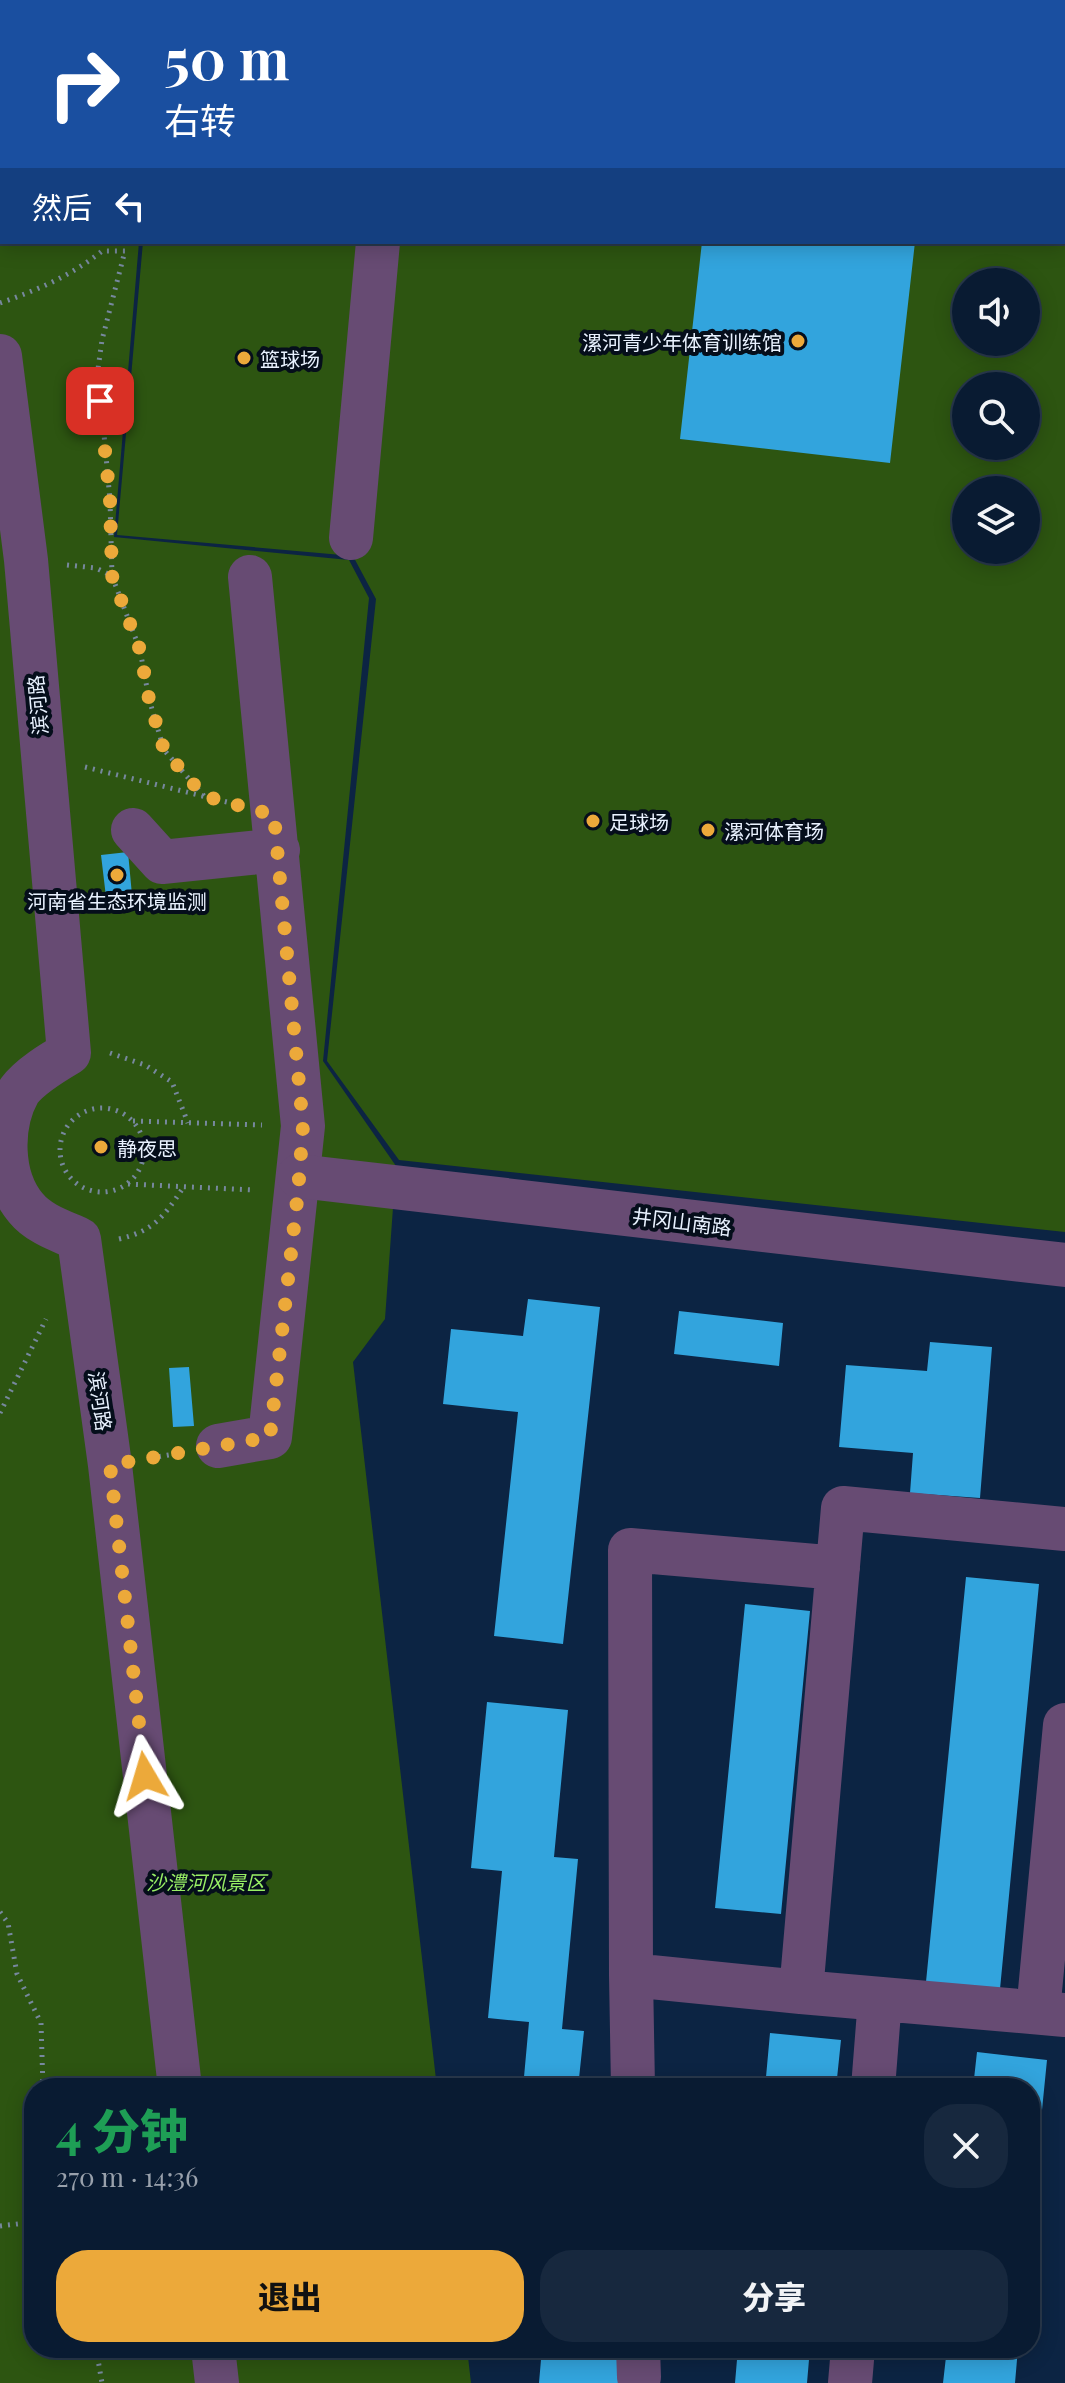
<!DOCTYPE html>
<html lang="zh">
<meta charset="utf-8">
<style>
:root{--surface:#091b32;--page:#17283e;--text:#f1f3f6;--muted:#99a1ac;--line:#29394d;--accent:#eca93a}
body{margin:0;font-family:"Playfair Display","Noto Sans SC",serif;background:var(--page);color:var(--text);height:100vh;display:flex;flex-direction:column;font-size:30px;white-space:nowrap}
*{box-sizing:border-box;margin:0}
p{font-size:26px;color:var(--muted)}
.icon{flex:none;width:44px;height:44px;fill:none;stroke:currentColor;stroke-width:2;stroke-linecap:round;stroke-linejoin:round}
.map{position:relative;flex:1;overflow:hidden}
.sheet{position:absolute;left:24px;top:2078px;width:1016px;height:280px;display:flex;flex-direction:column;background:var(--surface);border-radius:32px;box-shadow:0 4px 20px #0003,0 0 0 2px var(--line)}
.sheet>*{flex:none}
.guide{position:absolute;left:0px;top:0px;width:1066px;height:244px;box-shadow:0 4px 20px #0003,0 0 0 2px var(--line);background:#1a4fa0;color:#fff;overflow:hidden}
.fabs{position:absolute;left:952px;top:268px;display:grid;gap:16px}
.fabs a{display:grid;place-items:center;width:88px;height:88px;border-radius:50%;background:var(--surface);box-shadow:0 4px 20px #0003,0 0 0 2px var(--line);font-size:40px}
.pin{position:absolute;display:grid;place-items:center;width:68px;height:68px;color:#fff;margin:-34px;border-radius:16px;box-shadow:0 4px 12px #0006}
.me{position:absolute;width:88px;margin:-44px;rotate:353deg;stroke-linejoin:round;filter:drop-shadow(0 0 6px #0008)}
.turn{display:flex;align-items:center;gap:28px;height:168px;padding:0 32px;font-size:36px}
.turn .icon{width:104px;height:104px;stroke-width:2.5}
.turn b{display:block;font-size:56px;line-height:68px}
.then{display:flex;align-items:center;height:76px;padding:0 32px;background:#0003;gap:16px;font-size:30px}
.round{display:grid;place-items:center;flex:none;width:84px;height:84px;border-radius:32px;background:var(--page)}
.head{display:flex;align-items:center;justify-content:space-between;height:136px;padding:0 32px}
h1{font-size:48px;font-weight:800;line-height:60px;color:#1e9e55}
.primary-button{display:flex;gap:16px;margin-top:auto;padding:16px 32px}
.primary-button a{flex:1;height:92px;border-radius:32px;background:var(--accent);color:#111;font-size:32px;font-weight:800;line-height:92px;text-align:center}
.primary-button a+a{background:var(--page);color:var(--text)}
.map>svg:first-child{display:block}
.green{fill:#2d5511;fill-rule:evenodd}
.building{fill:#32a4dd}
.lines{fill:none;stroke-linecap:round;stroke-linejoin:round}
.path{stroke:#77889e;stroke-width:5;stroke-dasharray:2 6;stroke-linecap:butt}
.minor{stroke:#674b73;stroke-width:44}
.tertiary{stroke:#674b73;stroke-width:44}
.route{stroke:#eca93a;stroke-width:14;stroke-dasharray:0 25.2}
.poi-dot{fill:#eca93a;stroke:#050e1b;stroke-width:3}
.labels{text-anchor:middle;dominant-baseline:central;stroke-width:8;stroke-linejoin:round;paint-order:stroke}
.poi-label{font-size:20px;fill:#e9f2ff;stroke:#050e1b;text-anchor:start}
.street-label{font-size:20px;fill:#e9f2ff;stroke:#050e1b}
.park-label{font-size:20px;font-style:italic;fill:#98ee65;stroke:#050e1b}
</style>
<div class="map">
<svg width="1065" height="2383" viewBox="0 0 1065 2383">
<rect width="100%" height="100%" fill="#0c2443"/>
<path class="green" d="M0 0H160L2 2V242H139L114 537 349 560 369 598 323 1061 396 1166 385 1319 353 1362 437 2088H34V2348H467L471 2383H0Z
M165 0H1065V1232L399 1160 327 1061 376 599 353 556 117 535 143 242H1064V2H165ZM966 282H1026V342H966ZM966 386H1026V446H966ZM966 490H1026V550H966Z"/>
<path class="building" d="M702 242H915L890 463 680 439Z
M128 852 132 895 106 897 101 855Z
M528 1299 600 1307 563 1644 494 1636 518 1412 443 1404 451 1329 523 1336Z
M679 1311 783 1323 779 1366 674 1354Z
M930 1342 992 1347 980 1498 910 1493 913 1453 839 1447 846 1365 927 1371Z
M189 1367 194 1426 173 1427 169 1368Z
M966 1577 1039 1584 1000 1989 926 1982Z
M745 1604 810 1611 781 1914 715 1908Z
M487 1702 568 1710 554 1857 578 1859 562 2029 584 2031 578 2088H523L529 2022 488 2018 502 1871 471 1868Z
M770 2033 841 2040 836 2088H765Z
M977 2052 1047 2060 1032 2210H1030V2088H973Z
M542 2348H622L619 2383H539Z
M738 2348H810L807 2383H735Z
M947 2348H1018L1015 2383H943Z"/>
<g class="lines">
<path class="path" d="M0 303C37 290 71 276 102 251H125L102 340 98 369 110 500 112 576
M67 565 96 568 112 576 140 650 149 699 164 750 204 796
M85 767 231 803
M110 1053 145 1065 172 1082 188 1123
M60 1150a42 42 0 1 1 84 0a42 42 0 1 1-84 0Z
M133 1121 262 1125
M128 1184 254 1190
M119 1239C154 1231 164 1216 183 1188
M0 1413 46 1319
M151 1458 180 1453
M0 1912 8 1923 17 1974 41 2023 43 2088
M0 2226 34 2222
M96 2348 102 2383"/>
<path class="minor" d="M400 2V0
M0 356 26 560 69 1053C52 1063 30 1076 19 1091 0 1125 0 1177 26 1208 39 1224 61 1231 79 1239L110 1465 180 2088
M351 538 378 242
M133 830 162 862 278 850
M218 1446 270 1437 303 1126 250 577
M1065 1529 843 1508 801 1992 1065 2015
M631 1975 633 2088
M801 1992 631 1975 630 1550 838 1568
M1038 2012 1065 1725
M873 2088 880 1999
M213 2348 217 2383
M638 2348 639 2377
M850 2383 853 2348"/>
<path class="tertiary" d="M299 1176 1065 1265"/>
</g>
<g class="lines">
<path class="route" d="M100 401 110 500 112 576 140 650 149 699 164 750 204 796 274 815 303 1126 298 1192 270 1437 110 1465 145 1776"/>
</g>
<g class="poi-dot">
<circle cx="798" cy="341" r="8"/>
<circle cx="244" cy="358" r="8"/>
<circle cx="593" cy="821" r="8"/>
<circle cx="708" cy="830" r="8"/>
<circle cx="117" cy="875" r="8"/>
<circle cx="101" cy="1147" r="8"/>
</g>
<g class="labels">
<g class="poi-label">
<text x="782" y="341" text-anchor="end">漯河青少年体育训练馆</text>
<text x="260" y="358">篮球场</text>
<text x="609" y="821">足球场</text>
<text x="724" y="830">漯河体育场</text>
<text x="117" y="900" text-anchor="middle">河南省生态环境监测</text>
<text x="117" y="1147">静夜思</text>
</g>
<g class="street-label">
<text transform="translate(37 705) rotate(-95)">滨河路</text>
<text transform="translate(682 1221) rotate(7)">井冈山南路</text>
<text transform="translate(101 1401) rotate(82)">滨河路</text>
</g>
<g class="park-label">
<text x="206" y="1881">沙澧河风景区</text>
</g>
</g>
</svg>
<div class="fabs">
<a><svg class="icon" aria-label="sound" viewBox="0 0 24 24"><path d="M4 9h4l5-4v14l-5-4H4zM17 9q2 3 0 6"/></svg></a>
<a><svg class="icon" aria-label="search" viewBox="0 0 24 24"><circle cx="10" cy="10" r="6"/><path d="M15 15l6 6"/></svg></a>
<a><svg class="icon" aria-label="layers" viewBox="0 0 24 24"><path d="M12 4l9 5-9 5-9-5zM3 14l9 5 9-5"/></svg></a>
</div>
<div class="pin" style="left:100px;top:401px;background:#d93025"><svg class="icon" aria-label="arrive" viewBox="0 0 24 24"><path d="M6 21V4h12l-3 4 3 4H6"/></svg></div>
<svg class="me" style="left:145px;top:1776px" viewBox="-20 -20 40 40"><path d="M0-17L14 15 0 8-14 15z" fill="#eca93a" stroke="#fff" stroke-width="4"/></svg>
<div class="guide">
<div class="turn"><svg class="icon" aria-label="right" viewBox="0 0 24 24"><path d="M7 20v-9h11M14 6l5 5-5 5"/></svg><div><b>50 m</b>右转</div></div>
<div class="then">然后<svg class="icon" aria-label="left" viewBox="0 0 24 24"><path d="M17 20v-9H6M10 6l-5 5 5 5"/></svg></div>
</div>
<section class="sheet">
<div class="head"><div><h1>4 分钟</h1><p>270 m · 14:36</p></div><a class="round"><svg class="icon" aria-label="close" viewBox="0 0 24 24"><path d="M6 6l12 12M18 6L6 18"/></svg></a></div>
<div class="primary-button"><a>退出</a><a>分享</a></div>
</section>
</div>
